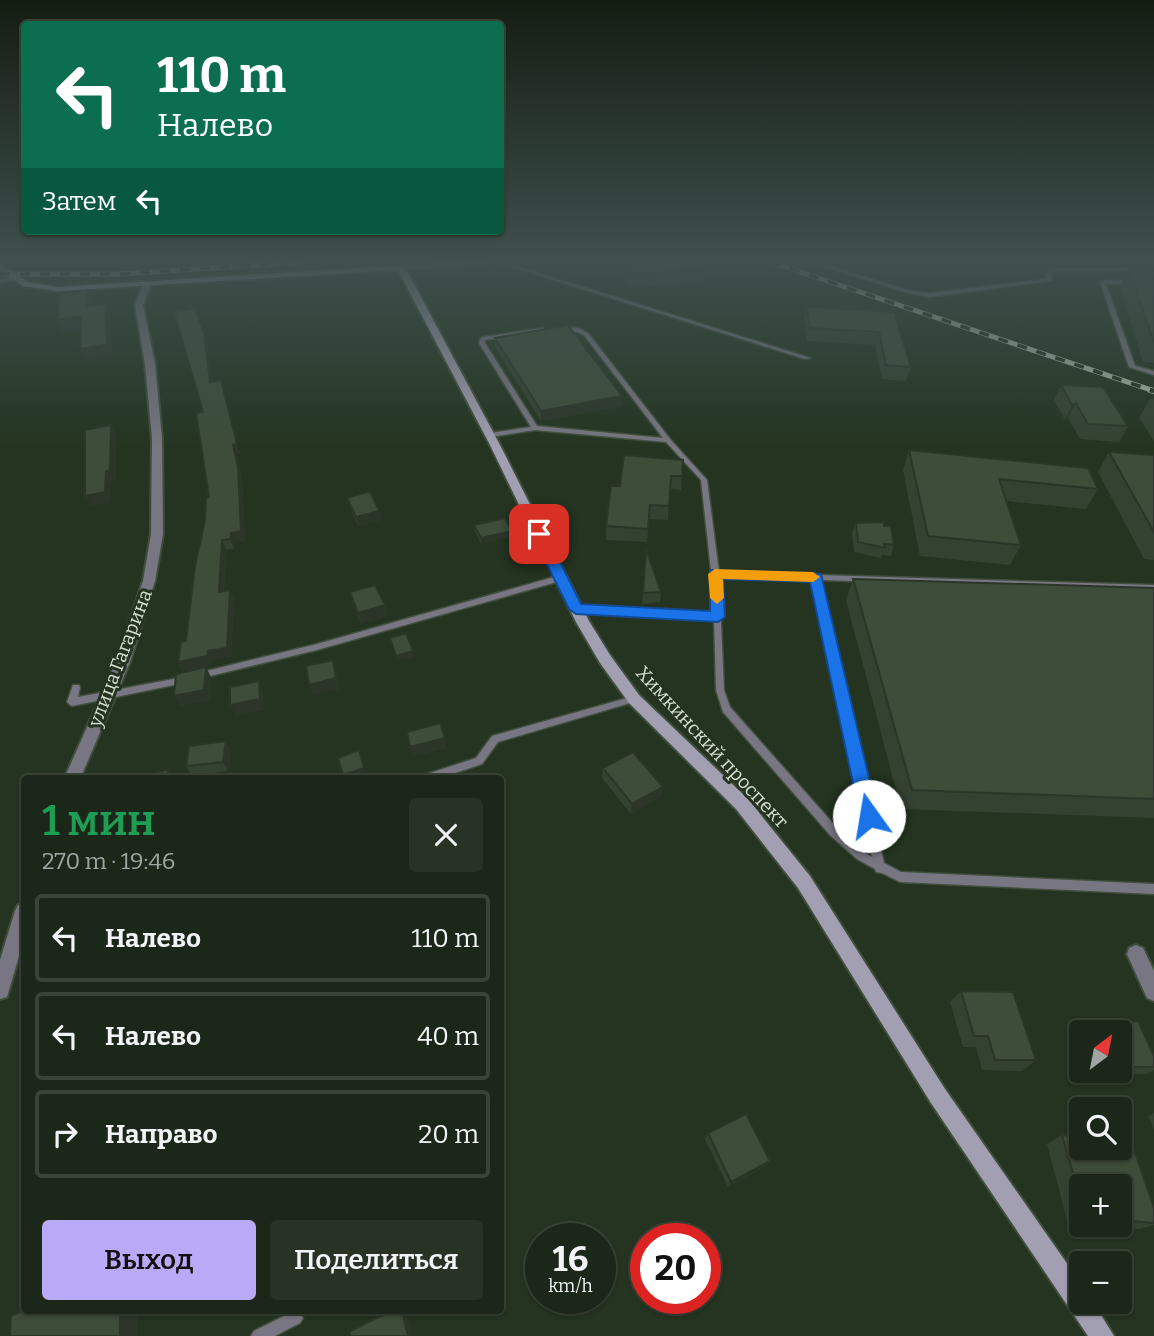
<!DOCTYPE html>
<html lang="ru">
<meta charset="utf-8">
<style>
:root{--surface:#1b2718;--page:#283325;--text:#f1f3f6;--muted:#a0a5a2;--line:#394437;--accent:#b9aaf7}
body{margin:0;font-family:Bitter,serif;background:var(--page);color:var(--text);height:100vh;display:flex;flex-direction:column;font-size:26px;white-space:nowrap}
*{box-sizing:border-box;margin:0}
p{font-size:23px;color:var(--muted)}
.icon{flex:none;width:38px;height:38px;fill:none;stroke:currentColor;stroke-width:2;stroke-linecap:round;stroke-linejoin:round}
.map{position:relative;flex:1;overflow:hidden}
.sheet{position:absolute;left:21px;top:775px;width:483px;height:539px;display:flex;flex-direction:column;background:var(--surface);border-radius:7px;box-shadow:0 2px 5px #0004,0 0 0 2px var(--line)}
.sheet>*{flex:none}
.hud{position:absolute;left:21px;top:21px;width:483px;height:214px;border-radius:7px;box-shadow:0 2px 5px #0004,0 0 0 2px var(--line);background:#0b6e4f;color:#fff;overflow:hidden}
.needle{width:46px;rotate:32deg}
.buttons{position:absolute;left:1069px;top:1020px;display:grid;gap:14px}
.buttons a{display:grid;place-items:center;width:63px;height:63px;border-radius:7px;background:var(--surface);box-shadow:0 2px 5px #0004,0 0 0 2px var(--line);font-size:35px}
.speed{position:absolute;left:525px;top:1223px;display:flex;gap:14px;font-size:35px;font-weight:700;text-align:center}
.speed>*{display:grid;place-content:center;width:91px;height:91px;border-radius:50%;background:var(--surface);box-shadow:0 2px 5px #0004,0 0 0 2px var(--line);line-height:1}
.speed small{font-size:18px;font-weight:400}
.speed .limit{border:10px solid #d22;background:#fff;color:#111}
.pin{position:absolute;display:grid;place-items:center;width:60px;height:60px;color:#fff;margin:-30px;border-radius:14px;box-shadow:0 4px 10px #0006}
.me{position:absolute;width:77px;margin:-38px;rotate:347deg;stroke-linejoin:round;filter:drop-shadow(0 0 5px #0008)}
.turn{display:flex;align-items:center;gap:24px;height:147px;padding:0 21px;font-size:32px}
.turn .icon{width:91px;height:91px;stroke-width:2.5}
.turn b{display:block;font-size:49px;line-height:60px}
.then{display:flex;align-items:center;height:66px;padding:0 21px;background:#0003;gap:14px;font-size:26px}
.round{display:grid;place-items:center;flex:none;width:74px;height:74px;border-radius:7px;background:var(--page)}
.head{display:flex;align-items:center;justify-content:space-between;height:119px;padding:0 21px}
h1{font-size:42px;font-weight:600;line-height:52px;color:#1e9e55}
.button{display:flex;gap:14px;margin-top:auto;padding:14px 21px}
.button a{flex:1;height:80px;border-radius:7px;background:var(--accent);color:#111;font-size:28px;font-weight:600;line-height:80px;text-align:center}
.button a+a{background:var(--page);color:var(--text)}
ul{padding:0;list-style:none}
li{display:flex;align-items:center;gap:21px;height:88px;margin:0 14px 10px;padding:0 7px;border:4px solid var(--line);border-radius:7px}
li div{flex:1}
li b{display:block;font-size:26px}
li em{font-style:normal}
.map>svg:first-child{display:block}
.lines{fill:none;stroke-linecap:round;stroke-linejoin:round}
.lane-casing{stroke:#404f3d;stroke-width:3}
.street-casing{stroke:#404f3d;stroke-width:4}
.secondary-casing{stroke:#404f3d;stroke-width:4}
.lane{fill:#787682;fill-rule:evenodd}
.street{fill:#787682;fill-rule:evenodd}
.secondary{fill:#a29fb2;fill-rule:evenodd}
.rail-far1-casing{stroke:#a9b5a7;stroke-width:5}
.rail-casing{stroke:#a9b5a7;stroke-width:6}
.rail-far1{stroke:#243420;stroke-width:3.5;stroke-dasharray:10;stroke-linecap:butt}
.rail{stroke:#243420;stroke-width:4.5;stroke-dasharray:12;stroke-linecap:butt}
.wall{fill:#344231}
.shaded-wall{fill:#2b3628}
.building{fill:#3d4d39;stroke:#2b3628;stroke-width:2}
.route{fill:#1a73e8;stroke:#114b97;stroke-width:2}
.slow{fill:#f59e0b}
.labels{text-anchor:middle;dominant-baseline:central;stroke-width:6;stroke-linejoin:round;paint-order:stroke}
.street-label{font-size:19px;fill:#d5dfd3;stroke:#243420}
</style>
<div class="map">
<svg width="1154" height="1336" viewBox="0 0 1154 1336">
<rect width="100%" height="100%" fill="#243420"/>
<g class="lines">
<defs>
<path id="lane" d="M497 262H504L810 358 805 359Z
M810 262H817L911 291 930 293 1047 279 1045 274 1052 269 1154 268V270L1053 271 1050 274 1052 280 1050 281 930 297 908 293Z
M1154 280V284H1106L1135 366 1154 371V375L1129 367 1100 282 1103 280Z
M560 327 578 328 588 333 670 439 707 480 719 572 1154 585V591L821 580 884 863 901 872 1154 884V894L900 882 882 873 876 872 875 869 857 859 830 835 723 712 716 690 714 620 573 611 572 609 576 606 714 614 713 589 701 480 666 442 535 430 490 437 487 435 490 433 531 427 479 343 480 339 483 337 543 328 546 330 545 331 485 340V343L537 426 663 438 584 335 577 332 558 330 557 329ZM719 577 813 580 872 857 865 853 838 829 730 707 724 690Z
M561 575 565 578 564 580 317 650 198 679 195 678 194 676 195 674 198 673 317 644Z
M184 677 187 678 188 680 187 682 184 683 72 706 69 704 67 702 73 685H79L80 687 78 697Z
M634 696 637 697 639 699 637 701 498 742 482 764 437 779H419L421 776 476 758 492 736Z
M294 1311 300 1313 303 1318 300 1323 275 1336H251L254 1331Z"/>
<path id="street" d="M14 276H17V280L0 283V279Z
M147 283 151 285 143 305 155 364 162 438 163 534 155 581 130 662 80 779H64L116 662 143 581 151 534 152 438 145 364 135 305 143 285Z
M24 903V939L9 990 7 997 0 999V960L15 911 18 905Z
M1136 945 1143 948 1154 971V1001L1147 998 1127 954 1129 948Z"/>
<path id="secondary" d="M451 262H489L485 264 406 269 500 445 589 621 610 655 639 695 748 799 810 876 945 1089 1082 1285V1302H1093L1114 1336H1088L931 1103 798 888 736 809 629 703 600 663 576 622 490 445 398 270 58 291 23 286 0 270V264L28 282 58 287Z"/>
</defs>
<use href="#lane" class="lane-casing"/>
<use href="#street" class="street-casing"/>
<use href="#secondary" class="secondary-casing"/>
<use href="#lane" class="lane"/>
<use href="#street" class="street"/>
<use href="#secondary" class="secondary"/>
<defs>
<path id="rail-far1" d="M771 262 1154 391
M0 274H121L303 262"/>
<path id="rail" d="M1150 390 1154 391"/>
</defs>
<use href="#rail-far1" class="rail-far1-casing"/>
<use href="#rail" class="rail-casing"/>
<use href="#rail-far1" class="rail-far1"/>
<use href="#rail" class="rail"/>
</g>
<path class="wall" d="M621 262H701L706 269 704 282 629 288 620 271Z
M1129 269H1154V363L1143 362 1120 287Z
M807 307 894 312 911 367 906 381 882 379 875 345 807 341 804 320Z
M495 338 622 406 541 421 495 347Z
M207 341 212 382 224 389 240 453 236 454 242 477 245 541 235 543 234 549 226 550 224 591 230 590 234 600 231 657 212 660V665L183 672 178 662 186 641 209 497Z
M1061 385 1128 426 1119 442 1080 439 1068 418 1065 420 1054 400Z
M1150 399H1154V441L1139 418Z
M909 450 1098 489 1086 509 1006 501 1021 545 1010 565 920 556 903 470Z
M1109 452 1154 455V560L1144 559 1098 472Z
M683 460 681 490 670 489 668 520 649 519 647 542 606 540V526L620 486Z
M347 498 379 511 381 520 358 526 350 507Z
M856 523 884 526 894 545 891 556 882 555 881 558 854 552 852 533Z
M474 525 512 531V536L481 544 475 531Z
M646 549 661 592 660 602 642 604Z
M853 579 1154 588V818L901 809 846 600Z
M350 592 385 605 387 616 361 624 353 603Z
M226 741 231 752 228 771 192 776 186 766Z
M603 768 663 787 661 796 631 814 602 778Z
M961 991 1036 1060 1022 1071 982 1070 976 1047H963L950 1002Z
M1138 1021 1154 1056V1070L1147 1074H1103L1102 1071H1120V1032H1086L1084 1029 1094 1022Z
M1154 1113V1130L1148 1116Z
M708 1133 770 1161 766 1166 728 1187 705 1139Z
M1062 1135 1154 1208V1225L1139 1229 1086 1225H1120V1186H1082V1225L1068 1224 1047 1144Z"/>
<path class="shaded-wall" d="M88 290 93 302 92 319 86 307Z
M105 304 110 316 113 356 86 361 80 349Z
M81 316 87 328 62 332 57 320Z
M204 332 207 341 214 391 210 382Z
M221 380 240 453 236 454 242 477 245 541 235 543 234 549 230 539Z
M622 396V406L541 421V411Z
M1076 403 1068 418 1065 420 1072 405Z
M111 425 116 435V480L111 481 110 503 91 506 85 496 106 471Z
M379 511 381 520 358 526 356 517Z
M512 531V536L481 544V538Z
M222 540 226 550 223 602 219 592Z
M230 590 234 600 231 657 212 660V665L183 672 178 662 208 651Z
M385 605 387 616 361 624 358 613Z
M413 651 414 657 397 661 396 656Z
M333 660 340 689 313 695 309 685Z
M206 667 211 677 210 701 180 706 174 696Z
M259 681 263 692 264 710 236 716 230 705Z
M445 738 447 748 413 757 410 747Z
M226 741 231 752 228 771 223 762Z
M364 768 366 773 349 779H345L343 775Z
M168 770 171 775V779H168Z
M663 787 661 796 631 814 632 804Z
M770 1161 766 1166 728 1187 731 1182Z
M120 1311H137V1336H120Z
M402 1311H406L412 1336H408Z"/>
<path class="building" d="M623 262H701L706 269 630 274Z
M1129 269H1154V343Z
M88 290 86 307 105 304 107 344 80 349 81 316 57 320 60 294Z
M807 307 894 312 911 367 886 365 879 332 810 328Z
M195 308 204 332 210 382 221 380 237 444 233 445 238 467 241 531 231 533 230 539 222 540 219 592 230 590 227 648 208 651 207 656 178 662 181 642 186 641 195 566 205 520 206 498 209 497 196 413 203 412 174 312Z
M568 325 622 396 541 411 495 338Z
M1061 385 1103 387 1128 426 1088 424 1076 403 1072 405Z
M111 425 110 470 106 471 105 492 85 496V430Z
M909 450 1088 468 1098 489 999 479 1021 545 928 536Z
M1109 452 1154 455V532Z
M624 455 683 460 682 476H671L669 506 650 505 648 529 606 526 611 486H620Z
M370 491 379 511 356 517 347 498Z
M505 518 512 531 481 538 474 525Z
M884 522V526H891L894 545 884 544 885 548 858 542 856 523Z
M646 549 661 592 643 593Z
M853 579 1154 588V799L912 790Z
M375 585 385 605 358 613 350 592Z
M406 633 413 651 396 656 390 638Z
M333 660 336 678 309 685 306 666Z
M206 667 204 690 174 696 176 674Z
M259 681 260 699 230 705V687Z
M440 723 445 738 410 747 407 732Z
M226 741 223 762 186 766 189 746Z
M359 750 364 768 343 775 338 758Z
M633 752 663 787 632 804 603 768Z
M168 770V779H142V775Z
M961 991 1013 992 1036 1060H995L988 1036H974Z
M1138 1021 1154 1056V1067H1120V1032H1099L1094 1022Z
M746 1114 770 1161 731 1182 708 1133Z
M1062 1135 1082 1137V1148H1120V1140L1131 1141 1154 1208V1223L1120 1220V1186H1082V1204Z
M24 1310 120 1311V1336H10L11 1316Z
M391 1311H402L408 1336H350V1331Z"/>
<linearGradient id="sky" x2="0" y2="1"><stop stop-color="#141d12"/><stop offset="0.58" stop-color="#3f504e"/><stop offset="1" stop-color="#3f504e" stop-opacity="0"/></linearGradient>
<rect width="1154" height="449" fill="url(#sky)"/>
<path class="route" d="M539 530 546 534 581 604 710 611V570L821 574 878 816 875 821H862L860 816 810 582 723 579 725 617 718 622 576 614 569 609 532 534Z"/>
<path class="slow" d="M715 569 813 572 820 577 813 582 723 579 724 598 717 604 710 598 708 574Z"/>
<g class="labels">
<g class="street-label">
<text transform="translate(120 658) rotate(-69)">улица Гагарина</text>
<text transform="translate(712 747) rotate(47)">Химкинский проспект</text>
</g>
</g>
</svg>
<div class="buttons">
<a><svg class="needle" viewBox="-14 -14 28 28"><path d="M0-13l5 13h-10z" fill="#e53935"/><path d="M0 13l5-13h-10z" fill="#a0a5a2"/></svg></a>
<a><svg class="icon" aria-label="search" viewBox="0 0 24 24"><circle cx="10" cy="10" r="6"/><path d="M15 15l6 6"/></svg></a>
<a>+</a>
<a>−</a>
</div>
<div class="speed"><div>16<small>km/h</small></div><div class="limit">20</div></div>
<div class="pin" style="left:539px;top:534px;background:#d93025"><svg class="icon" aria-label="arrive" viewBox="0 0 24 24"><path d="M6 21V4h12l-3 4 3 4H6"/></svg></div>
<svg class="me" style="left:869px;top:816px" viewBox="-20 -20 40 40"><circle r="19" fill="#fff"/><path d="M0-13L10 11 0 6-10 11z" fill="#1a73e8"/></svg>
<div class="hud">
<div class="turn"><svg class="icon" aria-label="left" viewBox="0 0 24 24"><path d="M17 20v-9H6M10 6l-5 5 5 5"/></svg><div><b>110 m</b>Налево</div></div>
<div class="then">Затем<svg class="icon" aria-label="left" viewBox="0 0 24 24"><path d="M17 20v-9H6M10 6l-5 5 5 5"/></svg></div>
</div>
<section class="sheet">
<div class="head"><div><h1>1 мин</h1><p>270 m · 19:46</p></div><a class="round"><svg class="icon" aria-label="close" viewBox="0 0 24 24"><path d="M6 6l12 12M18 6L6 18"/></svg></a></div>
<ul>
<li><svg class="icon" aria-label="left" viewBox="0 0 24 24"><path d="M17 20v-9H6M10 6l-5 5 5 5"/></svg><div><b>Налево</b></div><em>110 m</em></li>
<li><svg class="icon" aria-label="left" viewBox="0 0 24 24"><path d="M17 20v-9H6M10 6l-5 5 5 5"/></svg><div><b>Налево</b></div><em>40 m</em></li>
<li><svg class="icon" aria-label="right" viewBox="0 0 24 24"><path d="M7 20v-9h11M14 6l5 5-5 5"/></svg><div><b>Направо</b></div><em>20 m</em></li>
</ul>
<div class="button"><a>Выход</a><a>Поделиться</a></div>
</section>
</div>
